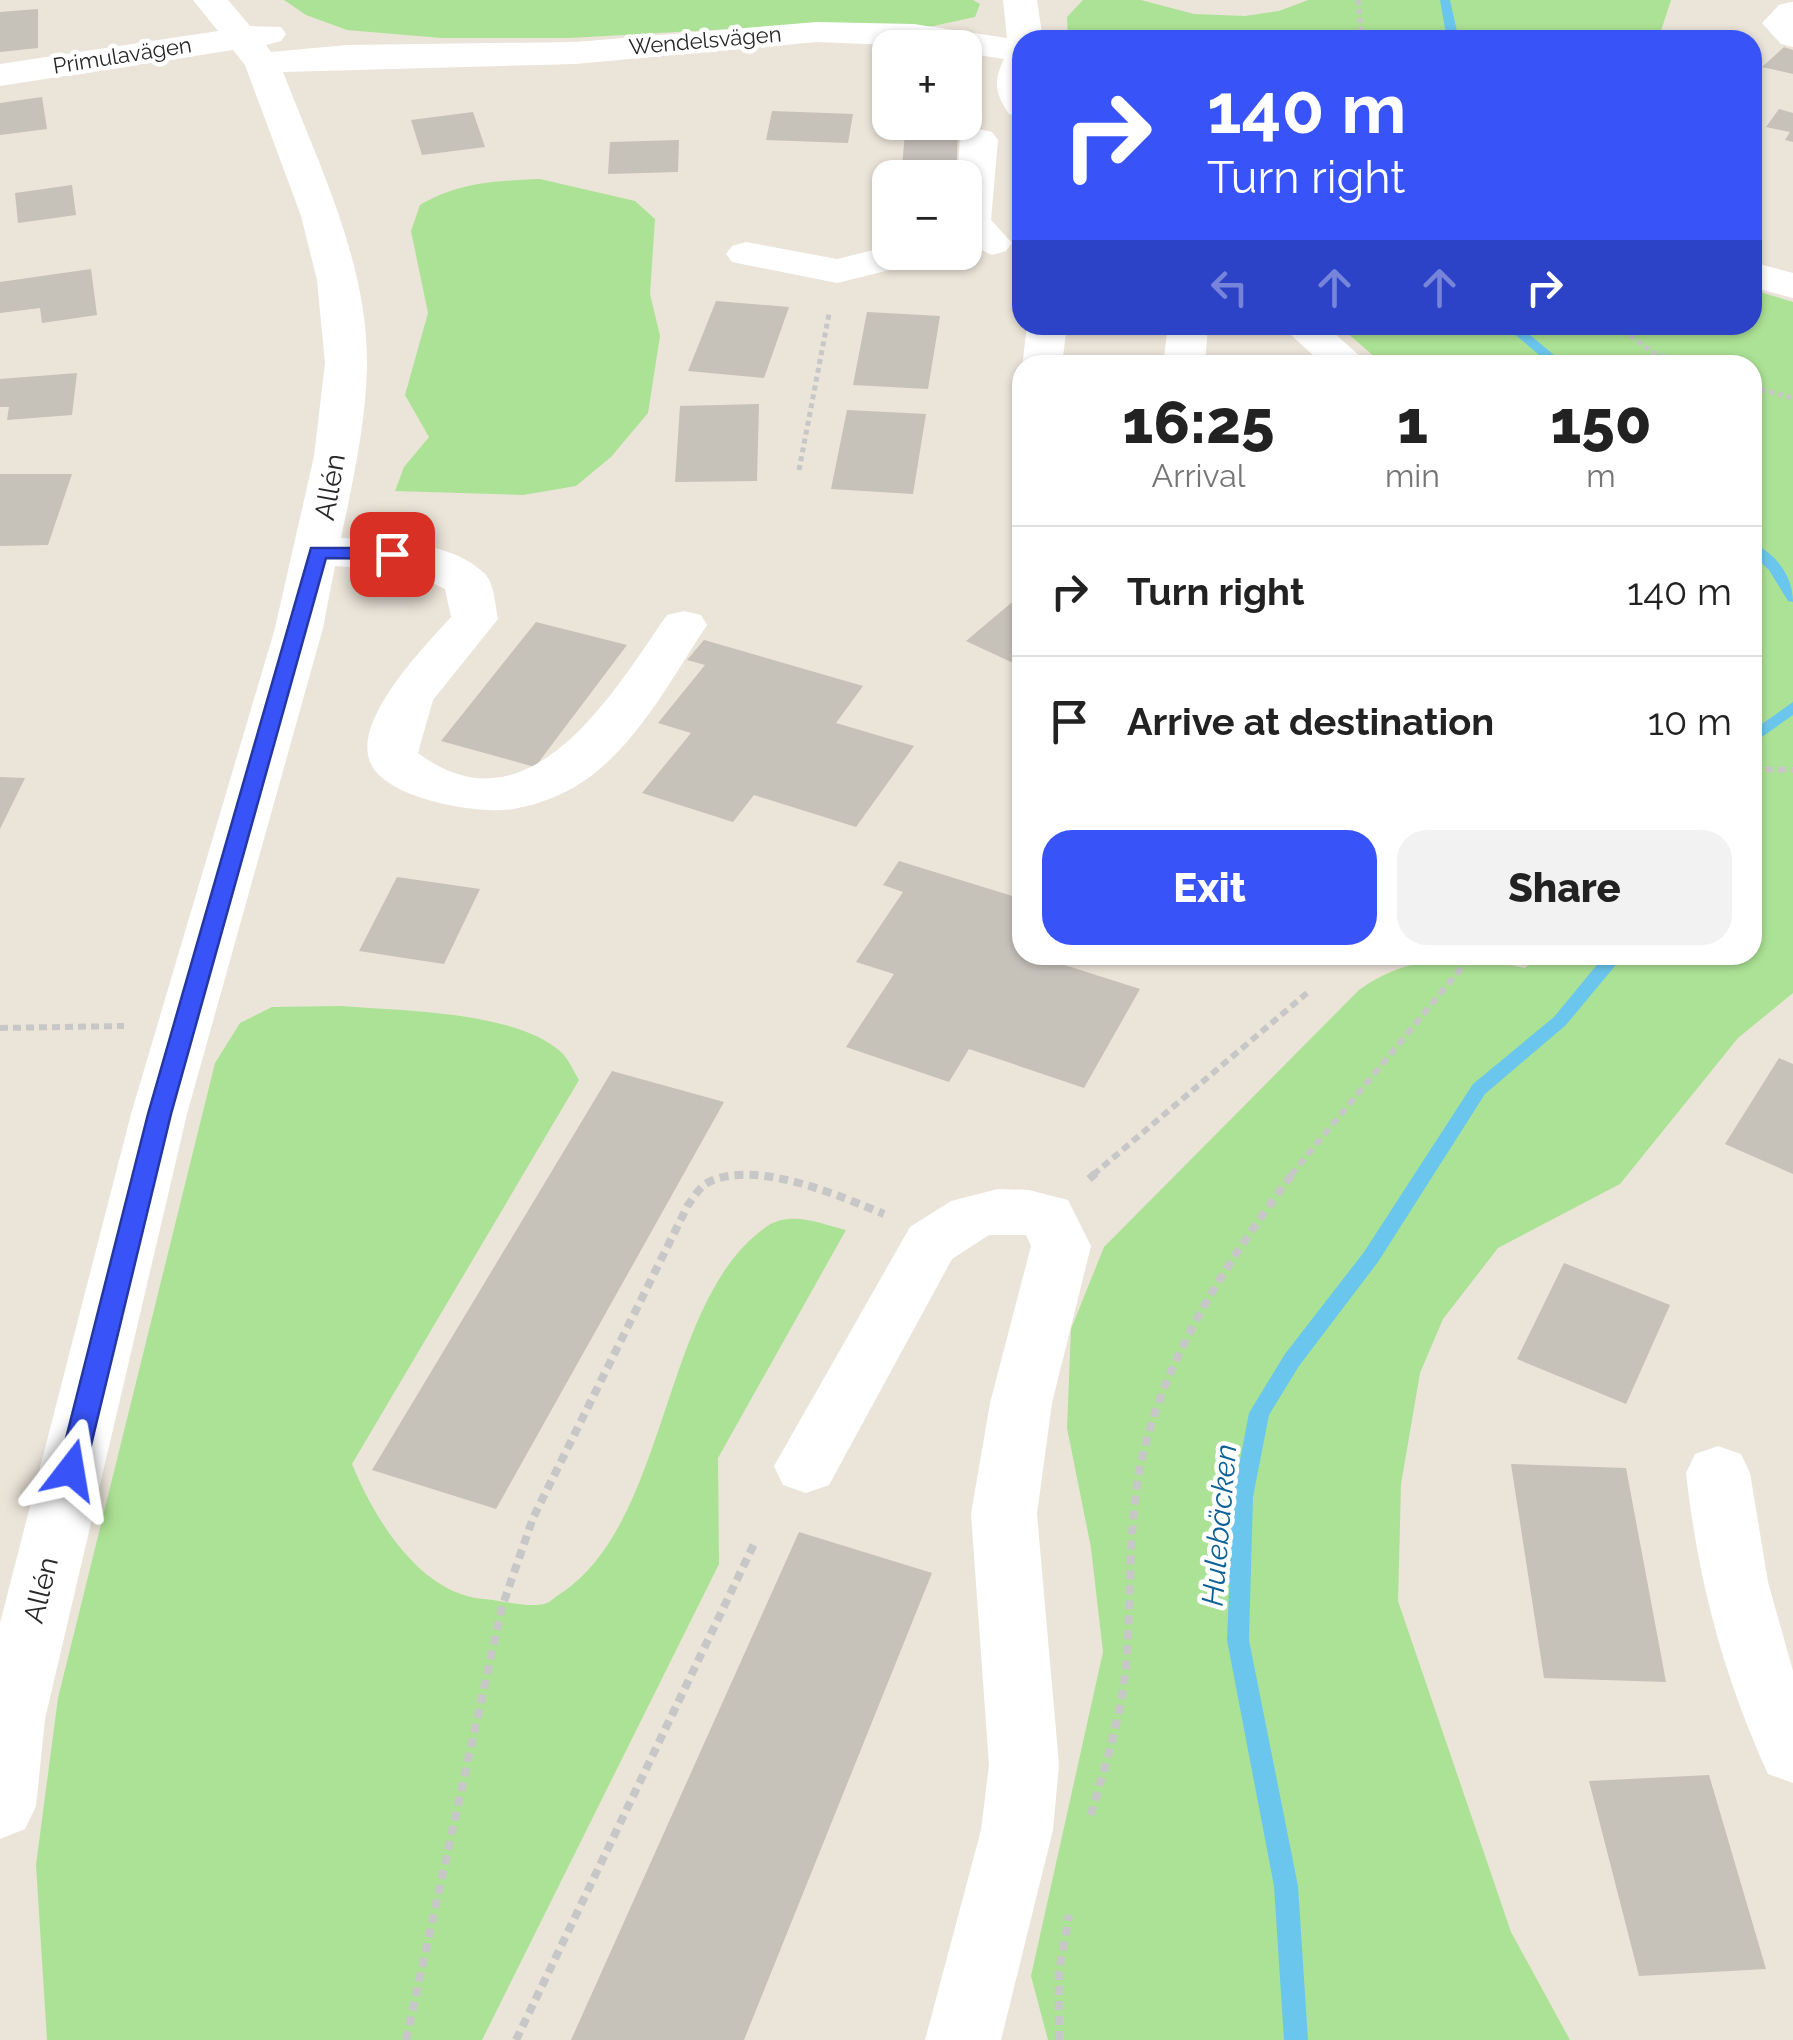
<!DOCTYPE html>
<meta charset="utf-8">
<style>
:root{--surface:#fff;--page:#f2f2f2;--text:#222;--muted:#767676;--line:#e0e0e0;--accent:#3854f9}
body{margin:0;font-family:Raleway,sans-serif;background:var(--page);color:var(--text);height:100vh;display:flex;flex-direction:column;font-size:38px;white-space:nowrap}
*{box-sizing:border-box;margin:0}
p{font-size:32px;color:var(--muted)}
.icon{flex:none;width:55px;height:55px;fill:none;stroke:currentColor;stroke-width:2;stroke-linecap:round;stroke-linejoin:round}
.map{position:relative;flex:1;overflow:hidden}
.drawer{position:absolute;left:1012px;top:355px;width:750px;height:610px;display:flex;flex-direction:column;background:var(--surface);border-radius:30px;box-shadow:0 2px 8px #0004}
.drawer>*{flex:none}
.banner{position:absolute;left:1012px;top:30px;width:750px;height:305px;border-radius:30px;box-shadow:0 2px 8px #0004;background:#3854f9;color:#fff;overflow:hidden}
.controls{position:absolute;left:872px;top:30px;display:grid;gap:20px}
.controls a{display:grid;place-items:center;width:110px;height:110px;border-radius:20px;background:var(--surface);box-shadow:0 2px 8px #0004;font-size:50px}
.pin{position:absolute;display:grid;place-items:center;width:85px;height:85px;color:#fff;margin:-42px;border-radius:20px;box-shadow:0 5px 15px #0006}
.me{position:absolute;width:110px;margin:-55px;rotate:14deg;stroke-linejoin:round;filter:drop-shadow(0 0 8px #0008)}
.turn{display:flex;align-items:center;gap:35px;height:210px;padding:0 30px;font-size:45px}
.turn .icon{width:130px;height:130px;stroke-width:2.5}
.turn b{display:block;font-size:70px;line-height:85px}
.lanes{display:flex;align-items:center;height:95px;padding:0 30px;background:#0003;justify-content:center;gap:50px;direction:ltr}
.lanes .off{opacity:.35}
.eta{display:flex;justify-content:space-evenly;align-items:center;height:170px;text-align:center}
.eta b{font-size:60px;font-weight:800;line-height:70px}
.cta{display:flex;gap:20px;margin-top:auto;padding:20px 30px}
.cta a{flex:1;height:115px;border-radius:30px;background:var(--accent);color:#fff;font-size:40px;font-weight:800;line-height:115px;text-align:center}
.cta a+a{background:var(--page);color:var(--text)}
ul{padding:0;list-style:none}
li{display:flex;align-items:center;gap:30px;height:130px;padding:0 30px;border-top:2px solid var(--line)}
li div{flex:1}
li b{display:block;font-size:38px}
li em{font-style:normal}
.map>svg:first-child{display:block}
.green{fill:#ace295}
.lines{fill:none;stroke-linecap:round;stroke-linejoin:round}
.stream{fill:#6bc6ee;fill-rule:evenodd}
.building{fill:#c6c1b9}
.path-far2{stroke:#c7c7c7;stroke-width:5;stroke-dasharray:5 4;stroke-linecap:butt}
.path-far1{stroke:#c7c7c7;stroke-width:6;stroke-dasharray:8 5;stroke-linecap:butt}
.path{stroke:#c7c7c7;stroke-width:8;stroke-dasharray:9 6;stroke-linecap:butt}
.minor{fill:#fff;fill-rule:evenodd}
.route{fill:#3854f9;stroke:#2437a2;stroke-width:2.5}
.labels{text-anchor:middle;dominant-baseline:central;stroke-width:9;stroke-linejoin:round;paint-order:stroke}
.far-street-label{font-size:22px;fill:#282828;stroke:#fff}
.street-label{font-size:28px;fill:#282828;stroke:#fff}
.water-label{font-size:30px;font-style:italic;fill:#0d6297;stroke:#fff}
</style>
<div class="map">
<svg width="1793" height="2040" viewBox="0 0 1793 2040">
<rect width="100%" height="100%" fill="#ebe4d9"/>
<path class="green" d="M284 0H973L980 4 975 17 924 28 799 25 570 38H441L347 30 306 15Z
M1083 0H1141L1194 14 1245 16 1279 11 1308 0H1671L1658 40H1068L1067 17Z
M540 179 635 201 655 219 650 294 660 336 648 413 611 457 576 486 523 495 395 491 404 467 429 437 405 395 428 313 411 231 420 205C459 182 495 181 540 179Z
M1753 290 1793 302V993L1738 1038 1620 1184 1498 1248 1443 1319 1420 1373 1401 1484 1398 1601 1511 1932 1570 2040H1048L1031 1976 1103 1652 1091 1548 1067 1428 1071 1329 1104 1247 1359 990C1410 953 1466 955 1525 968L1538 955H1752V365H1384L1338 325H1752Z
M342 1006C401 1011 518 1011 562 1053 569 1060 574 1072 579 1080L352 1464C374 1518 419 1593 483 1599 500 1600 527 1608 544 1604 550 1603 557 1595 563 1592 670 1518 662 1299 766 1227 791 1210 820 1224 846 1230L718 1458 719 1564 482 2040H47L36 1865 58 1698 215 1063 240 1023 272 1007Z"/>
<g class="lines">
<path class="stream" d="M1440 0H1450L1459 40H1447Z
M1504 325H1518L1566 365H1551Z
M1752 542C1776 554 1793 576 1793 602L1788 601 1769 570 1752 554Z
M1793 702V715L1752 744V731Z
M1605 955H1624L1566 1025 1485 1094 1378 1262 1299 1366 1269 1415 1253 1497 1249 1640 1298 1886 1308 2040H1284L1274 1886 1227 1640 1233 1497 1249 1413 1285 1354 1364 1252 1473 1084 1554 1017Z"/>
</g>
<path class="building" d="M38 9V48L0 52V12Z
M1784 47 1793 50V74L1762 67Z
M42 97 47 129 0 135V103Z
M1779 109 1793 113V142L1785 140 1790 132 1766 127Z
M772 111 853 114 848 143 766 140Z
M473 112 485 147 422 155 411 120Z
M905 133 958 134 956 178H901Z
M679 140 678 172 608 174 610 142Z
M72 185 76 215 18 223 15 193Z
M91 269 97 315 42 323 40 308 0 313V282Z
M716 301 789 307 764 378 688 371Z
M867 312 940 316 928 389 853 385Z
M77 373 72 415 7 420 9 407H0V379Z
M759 404 757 481 675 482 680 406Z
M847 410 926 414 913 494 831 489Z
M0 474H72L48 545 0 546Z
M1022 594V667L966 641Z
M536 622 627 645 535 767 441 741Z
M704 640 863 686 836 723 914 746 856 827 754 795 733 822 642 793 691 733 658 723 705 665 687 660Z
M0 777 25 778 0 829Z
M899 861 1022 899V955H1055L1052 961 1140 989 1084 1088 969 1049 949 1082 846 1047 894 974 856 962 903 892 883 885Z
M397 877 480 889 444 964 359 951Z
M1779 1058 1793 1064V1174L1725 1144Z
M612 1071 724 1102 496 1509 372 1470Z
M1564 1263 1670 1305 1626 1404 1517 1359Z
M1511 1464 1626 1468 1666 1682 1544 1678Z
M799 1532 932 1573 744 2040H571Z
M1709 1775 1766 1969 1639 1976 1589 1781Z"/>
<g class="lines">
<path class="path-far2" d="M1358 0 1362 40
M1616 325 1652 352 1687 365
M1752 387 1793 398
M799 470 829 314"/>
<path class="path-far1" d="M1752 769 1793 770
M0 1028 124 1026
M1093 1175 1307 993
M1291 1175 1472 955"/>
<path class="path" d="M1089 1179 1096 1173
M1091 1815C1105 1766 1121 1718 1126 1667 1132 1596 1127 1523 1143 1454 1168 1350 1231 1257 1293 1173
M406 2040 502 1607 533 1518 688 1205C694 1197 700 1186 709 1182 756 1159 840 1196 884 1214
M516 2040 755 1542
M1059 2040V1972L1069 1915"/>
<path class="minor" d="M193 0H228L250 26 281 27 286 34 281 41 266 45 271 52 347 45 575 42 817 22 914 24 1007 38 1003 0H1037L1043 40H1022V117L1009 114C995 93 993 82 1004 59L965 53V48L817 42 575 64 283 72C319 165 368 263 367 365 366 423 353 481 341 538 383 539 453 541 485 574 495 585 495 605 498 619L433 700 418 753C530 837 613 692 667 615L684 611 701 615 707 625C673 676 641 738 591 776 569 793 541 804 514 809 480 815 380 799 369 759 356 716 425 646 451 617L445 589 407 571 335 566 323 628 187 1114 45 1719 36 1806 25 1829 0 1839V1623L131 1114 275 628 314 456 325 363 317 280 301 216 245 65 233 50 0 86V64L218 31Z
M1791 2H1793V47L1781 44 1762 23 1779 5Z
M979 129 992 132 998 140 991 220 1012 243 1006 251 992 255 965 242V178H957L960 140 966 132Z
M746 242 837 259 890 246V252H935L930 260 837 283 732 262 726 254 732 246Z
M1752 262 1793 273V298L1752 287Z
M1027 325H1067L1062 365 1022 368Z
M1168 325H1208L1205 365H1163Z
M1280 325H1325L1370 365H1324Z
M998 1189 1029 1190 1068 1200 1091 1246 1052 1403 1037 1514 1059 1765 1053 1830 1001 2040H925L981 1830 989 1765 971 1514 990 1403 1031 1246 1026 1235H989L952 1259 829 1485 806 1493 783 1485 774 1466 910 1227 951 1201Z
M1718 1446 1741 1454 1750 1473 1768 1582 1793 1671V1783L1768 1774C1723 1675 1698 1580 1686 1473L1695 1454Z"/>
</g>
<path class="route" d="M311 548H392L402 554 392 559 326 558 171 1114 85 1470 81 1477H62L58 1470 148 1114Z"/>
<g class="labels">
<g class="far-street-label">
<text transform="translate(705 40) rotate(-5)">Wendelsvägen</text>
<text transform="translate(122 55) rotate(-9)">Primulavägen</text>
</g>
<g class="street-label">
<text transform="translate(330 487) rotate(-80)">Allén</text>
<text transform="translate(41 1590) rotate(-76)">Allén</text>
</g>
<g class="water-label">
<text transform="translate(1219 1525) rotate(-85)">Hulebäcken</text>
</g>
</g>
</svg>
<div class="controls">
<a>+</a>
<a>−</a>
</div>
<div class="pin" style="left:392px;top:554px;background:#d93025"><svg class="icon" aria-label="arrive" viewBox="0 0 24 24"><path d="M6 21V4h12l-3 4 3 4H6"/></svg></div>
<svg class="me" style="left:71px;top:1470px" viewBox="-20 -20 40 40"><path d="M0-17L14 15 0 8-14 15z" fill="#3854f9" stroke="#fff" stroke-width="4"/></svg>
<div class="banner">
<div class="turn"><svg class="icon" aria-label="right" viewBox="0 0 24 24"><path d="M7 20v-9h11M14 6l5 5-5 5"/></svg><div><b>140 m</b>Turn right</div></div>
<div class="lanes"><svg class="icon off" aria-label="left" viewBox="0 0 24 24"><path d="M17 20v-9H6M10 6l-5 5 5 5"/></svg><svg class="icon off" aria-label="ahead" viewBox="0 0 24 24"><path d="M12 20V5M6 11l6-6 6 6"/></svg><svg class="icon off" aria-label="ahead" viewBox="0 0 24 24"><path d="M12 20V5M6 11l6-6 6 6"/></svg><svg class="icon" aria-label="right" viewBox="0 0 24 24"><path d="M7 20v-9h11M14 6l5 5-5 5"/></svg></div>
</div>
<section class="drawer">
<div class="eta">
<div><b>16:25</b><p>Arrival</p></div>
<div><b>1</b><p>min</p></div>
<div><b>150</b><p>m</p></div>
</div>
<ul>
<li><svg class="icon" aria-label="right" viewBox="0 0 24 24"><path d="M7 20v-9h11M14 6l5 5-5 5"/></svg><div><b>Turn right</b></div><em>140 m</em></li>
<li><svg class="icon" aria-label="arrive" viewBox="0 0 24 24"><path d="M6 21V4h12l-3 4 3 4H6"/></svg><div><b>Arrive at destination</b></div><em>10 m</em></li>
</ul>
<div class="cta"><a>Exit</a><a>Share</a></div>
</section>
</div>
